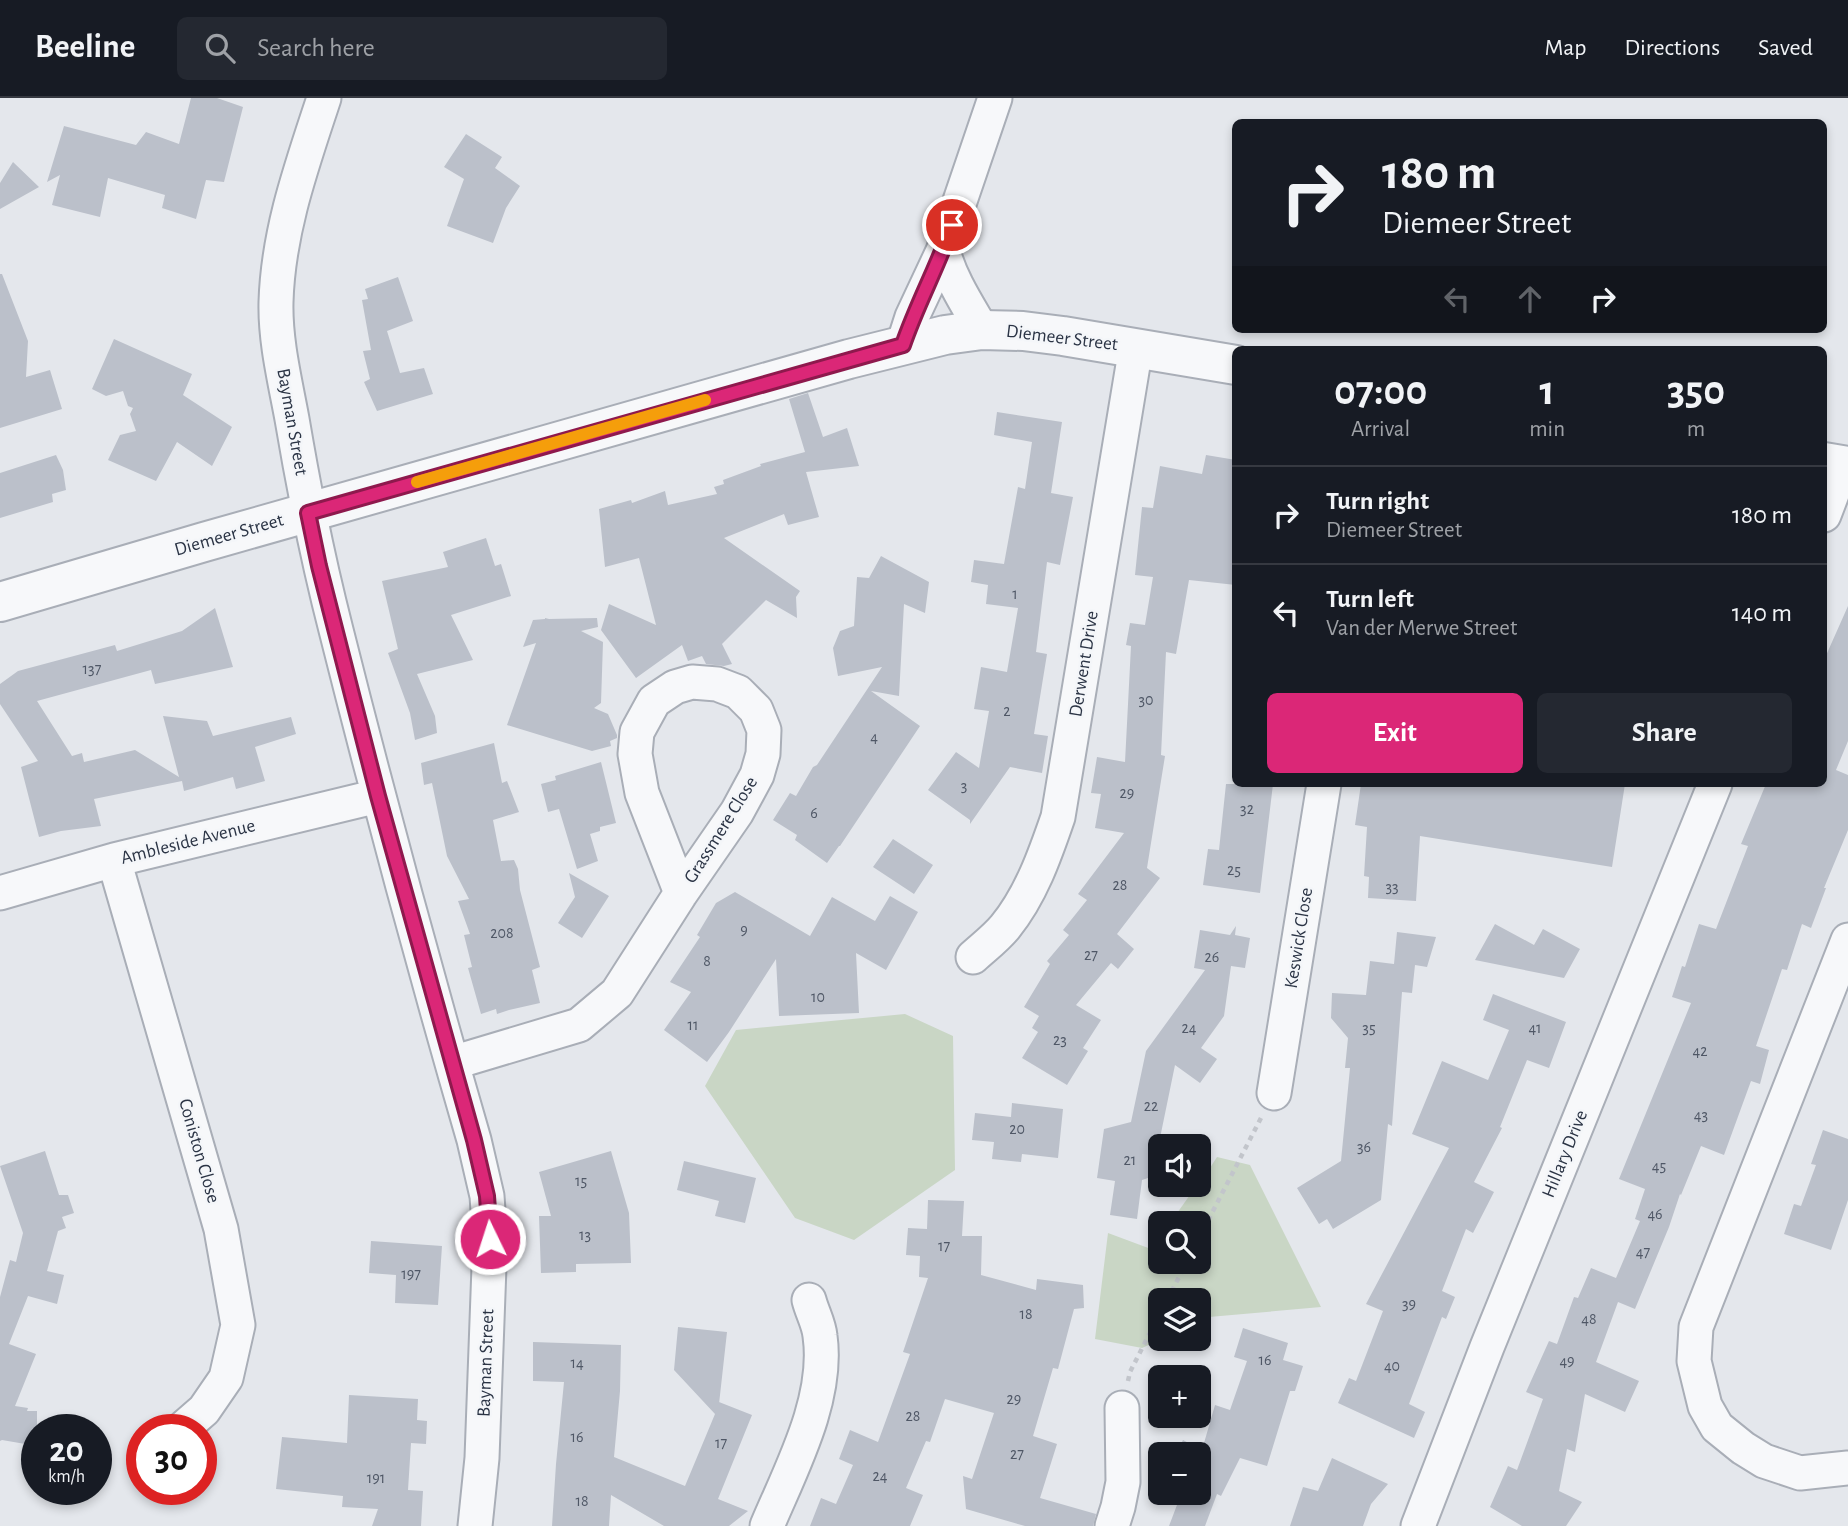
<!DOCTYPE html>
<meta charset="utf-8">
<style>
:root{--surface:#171b24;--page:#242831;--text:#f1f3f6;--muted:#9ea1a6;--line:#363941;--accent:#db2777}
body{margin:0;font-family:"Alegreya Sans",sans-serif;background:var(--page);color:var(--text);height:100vh;display:flex;flex-direction:column;font-size:26px;white-space:nowrap}
*{box-sizing:border-box;margin:0}
p{font-size:23px;color:var(--muted)}
.icon{flex:none;width:38px;height:38px;fill:none;stroke:currentColor;stroke-width:2;stroke-linecap:round;stroke-linejoin:round}
.map{position:relative;flex:1;overflow:hidden}
.details{position:absolute;left:1232px;top:248px;width:595px;height:441px;display:flex;flex-direction:column;background:var(--surface);border-radius:10px;box-shadow:0 4px 10px #0003}
.details>*{flex:none}
.top-card{position:absolute;left:1232px;top:21px;width:595px;height:214px;border-radius:10px;box-shadow:0 4px 10px #0003;background:#171b24;color:var(--text);overflow:hidden}
.controls{position:absolute;left:1148px;top:1036px;display:grid;gap:14px}
.controls a{display:grid;place-items:center;width:63px;height:63px;border-radius:10px;background:var(--surface);box-shadow:0 4px 10px #0003;font-size:35px}
.speed{position:absolute;left:21px;top:1316px;display:flex;gap:14px;font-size:35px;font-weight:700;text-align:center}
.speed>*{display:grid;place-content:center;width:91px;height:91px;border-radius:50%;background:var(--surface);box-shadow:0 4px 10px #0003;line-height:1}
.speed small{font-size:18px;font-weight:400}
.speed .limit{border:10px solid #d22;background:#fff;color:#111}
.pin{position:absolute;display:grid;place-items:center;width:60px;height:60px;color:#fff;margin:-30px;border:4px solid #fff;border-radius:50%;box-shadow:0 2px 7px #0007}
.me{position:absolute;width:77px;margin:-38px;rotate:356deg;stroke-linejoin:round;filter:drop-shadow(0 0 5px #0008)}
.turn{display:flex;align-items:center;gap:24px;height:147px;padding:0 35px;font-size:32px}
.turn .icon{width:91px;height:91px;stroke-width:2.5}
.turn b{display:block;font-size:49px;line-height:60px}
.lanes{display:flex;align-items:center;height:66px;padding:0 35px;background:#0003;justify-content:center;gap:35px;direction:ltr}
.lanes .off{opacity:.35}
.eta{display:flex;justify-content:space-evenly;align-items:center;height:119px;text-align:center}
.eta b{font-size:42px;font-weight:700;line-height:49px}
.button{display:flex;gap:14px;margin-top:auto;padding:14px 35px}
.button a{flex:1;height:80px;border-radius:10px;background:var(--accent);color:#fff;font-size:28px;font-weight:700;line-height:80px;text-align:center}
.button a+a{background:var(--page);color:var(--text)}
ul{padding:0;list-style:none}
li{display:flex;align-items:center;gap:21px;height:98px;padding:0 35px;border-top:2px solid var(--line)}
li div{flex:1}
li b{display:block;font-size:26px}
li em{font-style:normal}
header{display:flex;align-items:center;gap:42px;box-sizing:border-box;height:98px;padding:0 35px;background:var(--surface);border-bottom:2px solid var(--line)}
header strong{font-size:33px}
nav{display:flex;gap:38px;margin-inline-start:auto;font-size:24px}
.search{width:490px;height:63px;background:var(--page);display:flex;align-items:center;gap:18px;box-sizing:border-box;padding:0 24px;border-radius:10px;color:var(--muted);font-size:26px}
.map>svg:first-child{display:block}
.green{fill:#c9d6c5}
.building{fill:#bbc0ca}
.lines{fill:none;stroke-linecap:round;stroke-linejoin:round}
.minor-casing{stroke:#a9aeb7;stroke-width:37}
.tertiary-casing{stroke:#a9aeb7;stroke-width:42}
.path{stroke:#c2c5cb;stroke-width:4.5;stroke-dasharray:5 5;stroke-linecap:butt}
.minor{stroke:#f7f8fa;stroke-width:33}
.tertiary{stroke:#f7f8fa;stroke-width:38}
.route-casing{stroke:#8e194d;stroke-width:18}
.route{stroke:#db2777;stroke-width:12}
.slow{stroke:#f59e0b;stroke-width:12}
.labels{text-anchor:middle;dominant-baseline:central;stroke-width:5;stroke-linejoin:round;paint-order:stroke}
.number-label{font-size:16px;fill:#4f5766}
.street-label{font-size:19px;fill:#2b3445;stroke:#f4f6f9}
</style>
<header>
<strong>Beeline</strong>
<div class="search"><svg class="icon" aria-label="search" viewBox="0 0 24 24"><circle cx="10" cy="10" r="6"/><path d="M15 15l6 6"/></svg>Search here</div>
<nav><a>Map</a><a>Directions</a><a>Saved</a></nav>
</header>
<div class="map">
<svg width="1848" height="1428" viewBox="0 0 1848 1428">
<rect width="100%" height="100%" fill="#e4e7ec"/>
<path class="green" d="M905 916 953 938 955 1072 854 1142 795 1120 705 988 736 932Z
M1217 1059 1250 1067 1321 1209 1209 1219 1199 1224V1202H1160V1241H1162L1142 1250 1095 1241 1108 1135 1151 1151 1160 1138V1164H1199V1125H1170L1197 1087H1199Z"/>
<path class="building" d="M191 0H217L243 9 224 84 206 82 196 121 162 110 165 97 108 80 100 119 52 107 60 77 47 84 64 28 136 47 146 34 179 46Z
M466 36 502 59 495 70 520 88 506 110 493 145 447 128 464 81 444 69Z
M13 64 39 89 0 111V85Z
M0 176H2L28 243 26 279 50 272 62 311 0 330Z
M398 179 413 223 387 233 400 275 424 270 433 296 377 313 364 284 370 281 363 253 371 252 362 202 368 201 365 191Z
M114 241 192 276 183 297 232 329 212 368 177 344 156 383 108 362 120 337 136 333 130 316 133 310 128 308 123 293 106 298 92 291Z
M808 295 823 339 847 330 859 368 806 374 819 419 788 427 784 416 724 440 800 493 796 499 797 520 766 502 722 546 732 566 724 568 706 566 702 558 688 563 682 547 636 580 601 532 609 506 656 527 639 460 605 469 599 411 631 402 632 405 665 393 668 407 717 396 714 389 724 386 723 382 761 368 760 366 805 354 789 301Z
M997 314 1062 324 1051 395 1073 399 1060 467 1047 464 1036 554 1047 556 1034 636 1048 638 1042 675 1010 669 970 726V722L928 692 956 654 979 670 989 613 974 611 981 569 1007 574 1018 510 986 506 988 487 971 484 974 462 1004 466 1018 389 1025 391 1032 344 994 337Z
M56 357 63 372 66 392 52 396 53 404 0 420V375Z
M1206 357 1236 362V487L1189 482 1176 556 1166 554 1161 657 1165 658 1147 770 1160 780 1117 836 1134 851 1118 871 1111 865 1076 907 1101 922 1083 950 1088 953 1067 987 1022 960 1038 934 1032 930 1039 918 1024 909 1050 866 1047 863 1069 837 1063 832 1087 802 1078 796 1124 735 1095 730 1101 696 1091 695 1097 659 1125 664 1131 548 1126 547 1130 525 1145 527 1153 479 1135 477 1142 409 1153 410 1160 368 1202 376Z
M486 440 495 468 501 466 511 498 451 517 473 562 417 576 435 618 437 635 415 642 410 615 388 555 398 551 382 483 448 469 443 454Z
M881 458 929 484 925 515 904 506 899 598 871 593 920 628 840 748H839L827 765 795 742 797 737 773 722 790 695 796 698 813 669 817 667 882 569 838 578 833 550 840 533 854 528 857 479 869 480Z
M1848 508V643L1836 672 1848 677V732L1824 790H1826L1811 830 1802 826 1787 872 1782 871 1756 948 1769 952 1760 986 1751 983 1724 1057 1701 1048 1681 1097 1680 1096 1669 1129 1635 1211 1618 1204 1596 1264 1639 1283 1625 1314 1585 1296 1575 1354 1567 1351 1559 1393 1582 1404 1566 1428H1522L1490 1409 1508 1368 1517 1372 1543 1301 1526 1294 1549 1243 1557 1246 1574 1199 1578 1200 1591 1170 1616 1180 1640 1123 1635 1121 1645 1091 1619 1081 1691 905 1672 899 1682 868 1685 869 1699 826 1716 831 1748 748 1741 746 1766 686H1824V562Z
M215 510 233 569 155 586 151 572 37 603 72 658 82 655 84 664 135 652 179 679 163 618 207 623 213 638 291 619 296 636 255 649 265 683 236 691 233 679 184 693 182 683 94 701 101 728 61 733 39 739 21 669 38 663 0 606V586L18 573 115 547 117 553 182 533Z
M545 520 549 521 597 520 598 529 581 533 603 544 601 605 594 610 608 616 617 637V640L610 643 611 648 592 653 507 627 536 545 523 549 533 522 545 521Z
M494 645 502 685 507 683 519 714 493 722 501 763 514 762 518 771 520 792 540 869 532 872 540 905 509 912 497 916 496 911 481 916 468 870 472 869 464 837 470 836 458 803 469 801 447 758 432 685 424 687 421 665Z
M601 664 616 725 600 729V733L590 736 598 763 577 771 559 711 548 714 541 686 556 682 555 678Z
M1226 686H1273L1260 795 1203 787 1208 751 1219 752Z
M1361 686H1625L1612 769 1420 738 1416 803 1368 800 1369 779 1364 778 1367 729 1355 727Z
M893 741 933 767 914 796 873 769Z
M569 775 609 798 582 840 558 825 575 799Z
M735 794 810 838 832 799 875 823 890 798 918 814 886 872 856 855 859 915 779 918 776 861 729 934 707 964 664 932 691 894 670 884 700 839 697 837 716 805Z
M1495 826 1534 847 1543 831 1580 851 1564 880 1475 862Z
M1236 828 1235 837 1250 840 1245 870 1231 868 1224 918 1201 950 1217 961 1200 985 1175 967 1160 1040V1076L1142 1082 1137 1121 1110 1117 1115 1083 1097 1080 1104 1031 1131 1024 1146 953 1205 872 1194 870 1200 832 1230 837Z
M1397 834 1436 839 1427 869 1415 867 1412 895 1402 894 1392 1028 1388 1026 1381 1102 1333 1131 1327 1121 1319 1126 1297 1090 1341 1063 1350 970H1345L1348 940 1331 920 1332 895 1366 897 1370 863 1394 866Z
M1493 896 1566 924 1549 970 1527 962 1500 1029 1502 1030 1474 1084 1494 1094 1473 1135 1466 1131 1442 1193 1455 1199 1446 1221 1442 1219 1409 1306 1425 1314 1414 1340 1338 1305 1349 1280 1356 1283 1383 1213 1366 1206 1449 1050 1412 1036 1442 963 1488 982 1509 932 1483 922Z
M1012 1005 1063 1011 1058 1060 1022 1056 1021 1064 992 1061 994 1044 972 1042 975 1015 1011 1019Z
M1823 1032 1848 1041V1102L1831 1152 1784 1136 1794 1106 1801 1108 1816 1067 1811 1066Z
M45 1053 59 1097H68L74 1115 62 1119 66 1130 58 1133 47 1173 64 1177 57 1206 28 1198 9 1246 36 1256 15 1308 28 1310 27 1313H37V1348L2 1342 0 1343V1199L10 1162 16 1164 23 1135 0 1068Z
M611 1053 629 1115 631 1165 576 1166V1174L541 1175 539 1118H551L539 1074Z
M684 1063 756 1080 745 1125 715 1118 719 1103 677 1092Z
M928 1102 964 1103 962 1138H982L981 1177 1036 1192 1037 1181 1083 1187 1084 1210 1074 1211 1058 1271 1053 1270 1033 1338 1057 1346 1040 1400 1096 1416 1093 1428H1025L966 1411 963 1378 972 1381 994 1315 945 1301 930 1344 926 1343 906 1390 923 1397 910 1428H810L821 1400 836 1406 853 1367 839 1361 850 1332 878 1344 910 1256 903 1254 928 1180 919 1179 920 1158 906 1157 908 1130 927 1131Z
M371 1143 442 1148 438 1207 395 1205 396 1177 369 1175Z
M678 1229 727 1234 719 1306V1304L752 1317 718 1401 748 1413 729 1428H664L611 1397 609 1428H552L556 1366 564 1284 533 1283V1244L621 1247 620 1293 614 1359 685 1388 715 1316 674 1272Z
M1243 1230 1288 1245 1283 1262 1303 1268 1295 1293H1290L1267 1368 1240 1360 1221 1398 1217 1396 1205 1428H1169L1180 1399 1171 1395H1199V1356H1176L1183 1342 1202 1352 1215 1307 1230 1312 1247 1263 1234 1259Z
M349 1297 418 1301 417 1322 427 1323 426 1346 411 1345 408 1392 423 1393 421 1428H372L378 1411 342 1409 343 1398 276 1391 282 1339 347 1345Z
M1332 1360 1388 1386 1371 1406 1363 1428H1290L1303 1389 1318 1393Z"/>
<g class="lines">
<defs>
<path id="minor" d="M324 0C302 67 278 133 276 204 275 243 285 283 292 321 304 392 318 462 336 532 379 703 425 873 474 1042L487 1098 490 1141 482 1360 475 1428
M943 153C951 182 967 206 982 232
M903 247 912 219 943 153 995 0
M1824 417 1843 367
M114 762 221 1131 238 1227 226 1280 204 1312 181 1332
M0 795 114 762 378 698
M1848 842 1696 1229 1694 1263 1705 1308 1717 1329 1743 1350 1764 1363 1800 1375 1848 1370
M973 859C984 849 996 840 1005 829 1031 797 1045 757 1058 719L1136 249
M452 965 579 927 617 895 681 795 737 714 757 677 763 656 764 632 756 612 738 594 717 586 692 584 675 589 654 603 637 634 635 656 642 695 681 795
M1274 995 1324 686
M767 1428C791 1371 829 1301 820 1238 819 1226 812 1214 809 1202
M1112 1428 1118 1409 1123 1384 1122 1310
M1418 1428 1487 1249 1715 686"/>
<path id="tertiary" d="M1824 364 1848 368
M0 504 204 444 849 261 945 237 982 232 1023 233 1063 238 1236 267"/>
</defs>
<use href="#minor" class="minor-casing"/>
<use href="#tertiary" class="tertiary-casing"/>
<path class="path" d="M1199 1140 1261 1020
M1167 1202 1187 1164
M1128 1283 1130 1274 1160 1215"/>
<use href="#minor" class="minor"/>
<use href="#tertiary" class="tertiary"/>
</g>
<g class="lines">
<defs>
<path id="route" d="M490 1141 487 1098 474 1042 378 698 319 468 308 415 903 247C917 206 938 168 952 127"/>
</defs>
<use href="#route" class="route-casing"/>
<use href="#route" class="route"/>
<path class="slow" d="M417 384 705 302"/>
</g>
<g class="labels">
<g class="number-label">
<text x="1015" y="496">1</text>
<text x="92" y="571">137</text>
<text x="1146" y="602">30</text>
<text x="1007" y="613">2</text>
<text x="874" y="639">4</text>
<text x="964" y="688">3</text>
<text x="1127" y="695">29</text>
<text x="1247" y="711">32</text>
<text x="814" y="715">6</text>
<text x="1234" y="772">25</text>
<text x="1120" y="787">28</text>
<text x="1392" y="789">33</text>
<text x="744" y="832">9</text>
<text x="502" y="835">208</text>
<text x="1091" y="857">27</text>
<text x="1212" y="859">26</text>
<text x="707" y="863">8</text>
<text x="818" y="899">10</text>
<text x="693" y="927">11</text>
<text x="1189" y="930">24</text>
<text x="1369" y="930">35</text>
<text x="1535" y="930">41</text>
<text x="1060" y="942">23</text>
<text x="1700" y="953">42</text>
<text x="1151" y="1008">22</text>
<text x="1701" y="1017">43</text>
<text x="1017" y="1031">20</text>
<text x="1364" y="1049">36</text>
<text x="1130" y="1062">21</text>
<text x="1659" y="1068">45</text>
<text x="581" y="1083">15</text>
<text x="1655" y="1116">46</text>
<text x="585" y="1137">13</text>
<text x="944" y="1148">17</text>
<text x="1643" y="1154">47</text>
<text x="411" y="1176">197</text>
<text x="1409" y="1206">39</text>
<text x="1026" y="1216">18</text>
<text x="1589" y="1221">48</text>
<text x="1265" y="1262">16</text>
<text x="1567" y="1263">49</text>
<text x="577" y="1265">14</text>
<text x="1392" y="1268">40</text>
<text x="1014" y="1301">29</text>
<text x="913" y="1318">28</text>
<text x="577" y="1339">16</text>
<text x="721" y="1345">17</text>
<text x="1017" y="1356">27</text>
<text x="880" y="1378">24</text>
<text x="376" y="1380">191</text>
<text x="582" y="1403">18</text>
</g>
<g class="street-label">
<text transform="translate(1062 240) rotate(7)">Diemeer Street</text>
<text transform="translate(292 324) rotate(80)">Bayman Street</text>
<text transform="translate(229 437) rotate(-16)">Diemeer Street</text>
<text transform="translate(1084 566) rotate(-81)">Derwent Drive</text>
<text transform="translate(721 732) rotate(-58)">Grassmere Close</text>
<text transform="translate(188 744) rotate(-14)">Ambleside Avenue</text>
<text transform="translate(1299 840) rotate(-81)">Keswick Close</text>
<text transform="translate(199 1053) rotate(74)">Coniston Close</text>
<text transform="translate(1565 1056) rotate(-68)">Hillary Drive</text>
<text transform="translate(486 1265) rotate(-88)">Bayman Street</text>
</g>
</g>
</svg>
<div class="controls">
<a><svg class="icon" aria-label="sound" viewBox="0 0 24 24"><path d="M4 9h4l5-4v14l-5-4H4zM17 9q2 3 0 6"/></svg></a>
<a><svg class="icon" aria-label="search" viewBox="0 0 24 24"><circle cx="10" cy="10" r="6"/><path d="M15 15l6 6"/></svg></a>
<a><svg class="icon" aria-label="layers" viewBox="0 0 24 24"><path d="M12 4l9 5-9 5-9-5zM3 14l9 5 9-5"/></svg></a>
<a>+</a>
<a>−</a>
</div>
<div class="speed"><div>20<small>km/h</small></div><div class="limit">30</div></div>
<div class="pin" style="left:952px;top:127px;background:#d93025"><svg class="icon" aria-label="arrive" viewBox="0 0 24 24"><path d="M6 21V4h12l-3 4 3 4H6"/></svg></div>
<svg class="me" style="left:490px;top:1141px" viewBox="-20 -20 40 40"><circle r="17" fill="#db2777" stroke="#fff" stroke-width="3"/><path d="M0-11L8 9 0 5-8 9z" fill="#fff"/></svg>
<div class="top-card">
<div class="turn"><svg class="icon" aria-label="right" viewBox="0 0 24 24"><path d="M7 20v-9h11M14 6l5 5-5 5"/></svg><div><b>180 m</b>Diemeer Street</div></div>
<div class="lanes"><svg class="icon off" aria-label="left" viewBox="0 0 24 24"><path d="M17 20v-9H6M10 6l-5 5 5 5"/></svg><svg class="icon off" aria-label="ahead" viewBox="0 0 24 24"><path d="M12 20V5M6 11l6-6 6 6"/></svg><svg class="icon" aria-label="right" viewBox="0 0 24 24"><path d="M7 20v-9h11M14 6l5 5-5 5"/></svg></div>
</div>
<section class="details">
<div class="eta">
<div><b>07:00</b><p>Arrival</p></div>
<div><b>1</b><p>min</p></div>
<div><b>350</b><p>m</p></div>
</div>
<ul>
<li><svg class="icon" aria-label="right" viewBox="0 0 24 24"><path d="M7 20v-9h11M14 6l5 5-5 5"/></svg><div><b>Turn right</b><p>Diemeer Street</p></div><em>180 m</em></li>
<li><svg class="icon" aria-label="left" viewBox="0 0 24 24"><path d="M17 20v-9H6M10 6l-5 5 5 5"/></svg><div><b>Turn left</b><p>Van der Merwe Street</p></div><em>140 m</em></li>
</ul>
<div class="button"><a>Exit</a><a>Share</a></div>
</section>
</div>
